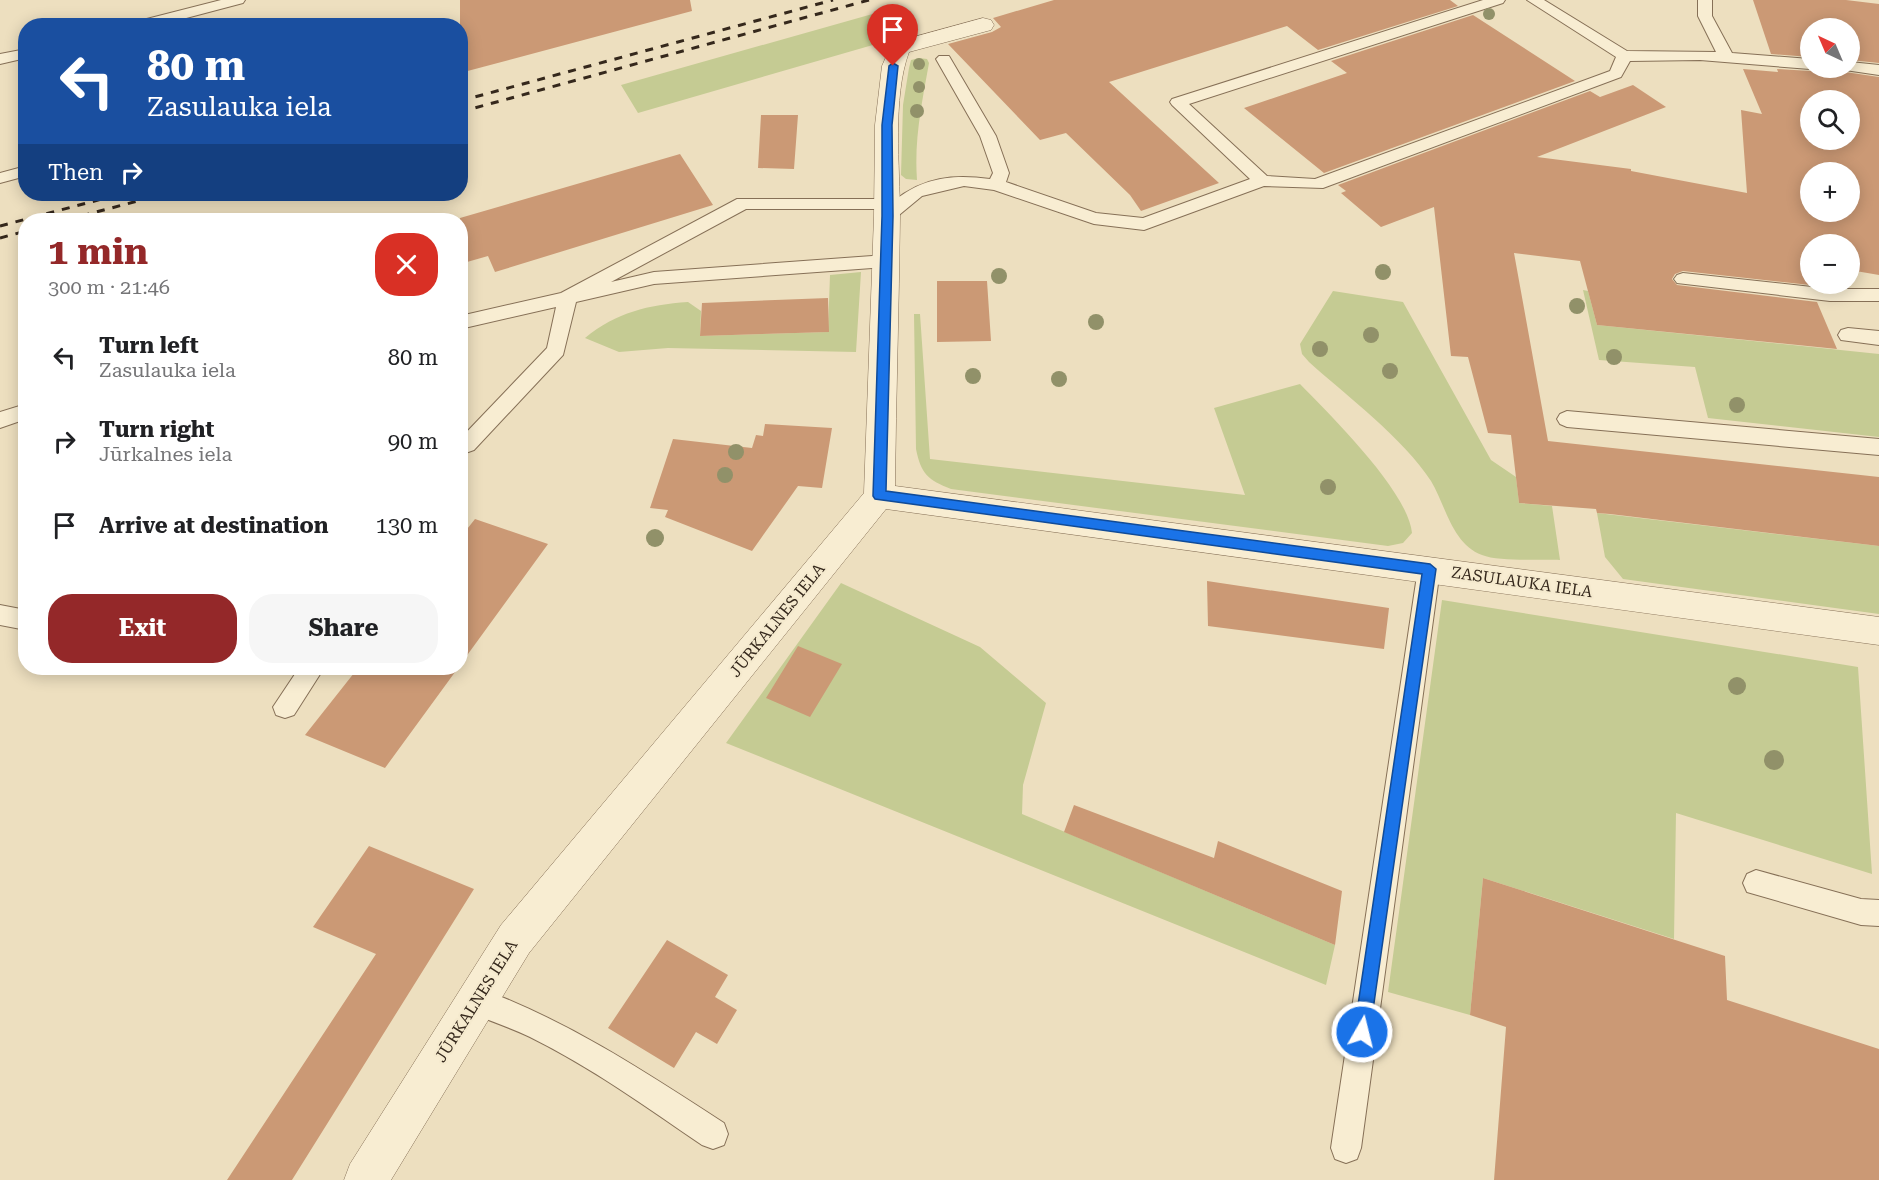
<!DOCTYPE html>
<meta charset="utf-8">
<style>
:root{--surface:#fff;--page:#f6f6f6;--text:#202124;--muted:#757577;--accent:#942829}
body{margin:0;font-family:"Roboto Serif",serif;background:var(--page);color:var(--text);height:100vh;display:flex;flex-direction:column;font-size:22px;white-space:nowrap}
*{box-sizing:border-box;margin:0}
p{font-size:20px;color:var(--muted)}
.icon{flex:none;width:33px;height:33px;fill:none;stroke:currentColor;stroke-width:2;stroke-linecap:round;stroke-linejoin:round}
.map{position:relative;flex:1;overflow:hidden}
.panel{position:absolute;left:18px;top:213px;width:450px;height:462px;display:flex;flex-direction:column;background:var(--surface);border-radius:24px;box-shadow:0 3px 15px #0003}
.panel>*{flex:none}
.banner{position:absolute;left:18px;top:18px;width:450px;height:183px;border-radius:24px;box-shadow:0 3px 15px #0003;background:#1a4fa0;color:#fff;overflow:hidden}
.needle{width:39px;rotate:316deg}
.fabs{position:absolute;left:1800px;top:18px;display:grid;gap:12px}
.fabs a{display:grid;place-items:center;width:60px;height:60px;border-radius:50%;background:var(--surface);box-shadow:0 3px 15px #0003;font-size:30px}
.pin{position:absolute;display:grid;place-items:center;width:51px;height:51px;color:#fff;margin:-62px -26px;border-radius:50% 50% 50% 0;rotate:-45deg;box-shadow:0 0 6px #0007}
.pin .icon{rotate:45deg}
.me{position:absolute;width:66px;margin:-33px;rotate:8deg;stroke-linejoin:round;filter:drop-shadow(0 0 4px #0008)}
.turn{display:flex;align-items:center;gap:21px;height:126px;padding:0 30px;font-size:27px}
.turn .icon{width:78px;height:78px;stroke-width:2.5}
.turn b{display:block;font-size:42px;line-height:51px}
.then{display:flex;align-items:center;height:57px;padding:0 30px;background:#0003;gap:12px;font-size:22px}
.round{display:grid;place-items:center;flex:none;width:63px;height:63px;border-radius:24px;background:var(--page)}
.headline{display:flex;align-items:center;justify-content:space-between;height:102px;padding:0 30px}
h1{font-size:36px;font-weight:700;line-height:45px;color:var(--accent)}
.primary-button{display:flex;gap:12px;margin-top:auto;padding:12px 30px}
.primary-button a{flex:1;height:69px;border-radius:24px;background:var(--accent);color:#fff;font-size:24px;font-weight:700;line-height:69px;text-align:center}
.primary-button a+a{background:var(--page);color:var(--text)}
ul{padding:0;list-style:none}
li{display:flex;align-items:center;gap:18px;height:84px;padding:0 30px}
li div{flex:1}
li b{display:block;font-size:22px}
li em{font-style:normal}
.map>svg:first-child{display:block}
.green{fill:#c5cb93}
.building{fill:#cb9975;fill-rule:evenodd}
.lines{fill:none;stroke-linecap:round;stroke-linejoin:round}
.service-casing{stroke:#867057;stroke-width:2}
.minor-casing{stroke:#867057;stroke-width:1}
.service{fill:#f8edd2;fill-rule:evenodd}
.minor{fill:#f8edd2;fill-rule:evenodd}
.rail{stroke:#35281c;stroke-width:3;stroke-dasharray:8 8;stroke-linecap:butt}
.tree{fill:#919169}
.route{fill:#1a73e8;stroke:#114b97;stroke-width:1.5}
.labels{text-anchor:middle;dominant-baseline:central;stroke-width:4.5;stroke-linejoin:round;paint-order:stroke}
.street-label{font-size:16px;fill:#35281c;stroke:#f5eace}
</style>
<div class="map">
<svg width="1879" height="1180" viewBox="0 0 1879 1180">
<rect width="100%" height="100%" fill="#eddfbf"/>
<path class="green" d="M876 13 897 38 638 113 621 85Z
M919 58 927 59 929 63C922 102 914 140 917 180L906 179 901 175 903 105 909 68 911 60Z
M861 272 856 352 668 348 619 352 585 338C617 312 648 305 688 302L701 311 700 336 828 332 830 275Z
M1583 290 1588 291 1597 325 1879 354V437L1708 418 1695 367 1599 360Z
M1333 291 1403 302 1491 460 1516 477 1519 503 1552 506 1560 560C1540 559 1499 562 1482 555 1452 544 1446 506 1431 481 1403 438 1348 397 1309 362L1302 354 1300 344Z
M914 314H920L930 459 1245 495 1214 408 1300 384C1330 415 1408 491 1412 533L1403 543 1388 546 951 489C928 480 921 474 916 449Z
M1597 513 1879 546V614L1623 579 1605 557Z
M841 583 980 647 1046 703 1023 785 1022 814 1335 945 1326 985 726 743Z
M1442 600 1858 667 1872 874 1676 813 1674 939 1483 878 1470 1015 1388 992Z"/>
<path class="building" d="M460 0H690L692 11 460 73Z
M1054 0H1450L1458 6 1318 50 1287 26 1109 82 1219 183 1141 211 1130 195 1066 133 1040 140 948 44 992 32 1001 27 993 18Z
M1753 0H1846L1879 4V63L1850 60V28H1810V57L1771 54Z
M1473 15 1575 81 1324 173 1244 108 1347 73 1331 61Z
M1816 68H1841L1845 72 1879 77V275L1850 270V244H1810V263L1800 261 1810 285 1683 271 1675 274 1672 279 1677 285 1817 302 1837 349 1597 325 1580 261 1514 253 1548 441 1879 477V546L1610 514 1597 513 1596 509 1519 503 1511 435 1488 433 1468 357 1451 356 1434 207 1381 227 1341 193 1346 191 1338 185 1590 91 1600 97 1633 85 1666 107 1537 157 1631 169V171L1747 193 1741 110 1762 114 1743 69 1778 72 1777 69 1810 71ZM1810 100H1850V140H1810ZM1810 172H1850V212H1810Z
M761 115H798L794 169 758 168Z
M680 154 713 205 495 272 488 256 460 264V218Z
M937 281H987L991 341 937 342Z
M828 298 829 332 700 336 702 303Z
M765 424 832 428 822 488 798 486 752 551 665 517 668 510 650 508 673 439 752 448 756 435 763 436Z
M475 519 548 544 460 665V538Z
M1207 581 1389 608 1384 649 1208 626Z
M798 646 842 664 810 717 766 698Z
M358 668H458L385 768 305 735Z
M1074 805 1214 858 1218 841 1342 891 1335 945 1064 832Z
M369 846 474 889 292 1180H227L376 954 313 927Z
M1483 878 1725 956 1727 1000 1879 1049V1180H1494L1506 1027 1470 1015Z
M667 940 728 975 715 997 737 1010 717 1044 696 1032 674 1068 608 1028Z"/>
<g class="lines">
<defs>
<path id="service" d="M221 0H245L243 3 156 26H129L131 23Z
M1483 0H1505L1503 3 1189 104 1267 176 1315 179 1610 71 1616 57 1527 0H1544L1627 51 1716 52 1698 16V0H1712V16L1732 53 1810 59V68H1814L1810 69 1700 60 1630 61 1621 77 1323 188 1264 186 1144 230 1094 224 994 190 964 186 922 196 893 220H881L878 216 884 209H746L611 282 654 272 886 255 892 257 895 261 892 265 886 267 654 284 576 302 563 355 474 450 460 455V439L547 348 556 307 460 329V316L561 293 737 199H887L894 201C923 177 954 174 990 179L993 173 980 136 936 59 939 56H949L996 136 1009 173 1006 182 1096 213 1143 218 1250 179 1172 105 1170 102 1172 99Z
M26 49V58L0 64V54Z
M1850 62 1879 65V75L1845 70 1843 68H1850Z
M26 166V176L0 183V173Z
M1683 273 1830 289H1879V301H1830L1677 283 1674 279 1677 275Z
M1848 328 1879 331V345L1841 340 1838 335 1841 330Z
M26 404V419L0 428V412Z
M1567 411 1879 439V455L1567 427 1560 424 1557 419 1560 414Z
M1429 560 1437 563 1440 569 1361 1148 1357 1159 1346 1163 1335 1159 1331 1148 1418 569 1421 563Z
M0 605 26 610V630L0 625Z
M299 668H324L294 715 285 718 276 715 273 707Z
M1756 870 1861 899 1879 900V926L1861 925 1747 892 1743 883 1747 874Z
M476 987C567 1020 644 1071 724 1123L728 1134 724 1145 713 1149 702 1145C646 1107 591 1067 530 1037 509 1027 487 1020 466 1011L462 1001 466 991Z"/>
<path id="minor" d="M983 18 991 20 994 25 991 30 909 52C892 98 900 167 900 216 899 306 896 396 895 486L1879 617V645L886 509 529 953 391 1180H344L350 1164 501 925 864 493 874 216 875 125 882 66 892 43Z"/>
</defs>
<use href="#service" class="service-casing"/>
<use href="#minor" class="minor-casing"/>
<use href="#service" class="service"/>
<use href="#minor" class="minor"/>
<path class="rail" d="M460 101 833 0
M460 112 869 0
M66 220 164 194
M0 226 121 194
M0 238 26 231"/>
</g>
<g class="tree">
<circle cx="1489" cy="14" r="6"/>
<circle cx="919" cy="64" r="6"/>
<circle cx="919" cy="87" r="6"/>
<circle cx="917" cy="111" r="7"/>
<circle cx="1383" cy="272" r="8"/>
<circle cx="999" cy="276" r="8"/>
<circle cx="1577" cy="306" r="8"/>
<circle cx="1096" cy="322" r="8"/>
<circle cx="1371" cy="335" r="8"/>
<circle cx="1320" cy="349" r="8"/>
<circle cx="1614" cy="357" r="8"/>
<circle cx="1390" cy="371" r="8"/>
<circle cx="973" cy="376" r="8"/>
<circle cx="1059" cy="379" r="8"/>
<circle cx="1737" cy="405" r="8"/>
<circle cx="736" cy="452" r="8"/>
<circle cx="725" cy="475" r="8"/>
<circle cx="1328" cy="487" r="8"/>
<circle cx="655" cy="538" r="9"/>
<circle cx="1737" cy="686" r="9"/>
<circle cx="1774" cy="760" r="10"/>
</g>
<path class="route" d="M893 63 898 66 892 125 893 216 886 491 1430 564 1436 569 1369 1038 1362 1041 1356 1038 1354 1032 1422 574 875 499 873 496 882 216V125L889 66Z"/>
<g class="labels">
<g class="street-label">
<text transform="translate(1522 582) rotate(8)">ZASULAUKA IELA</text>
<text transform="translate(777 620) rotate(-51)">JŪRKALNES IELA</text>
<text transform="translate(476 1001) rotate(-58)">JŪRKALNES IELA</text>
</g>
</g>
</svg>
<div class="fabs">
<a><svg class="needle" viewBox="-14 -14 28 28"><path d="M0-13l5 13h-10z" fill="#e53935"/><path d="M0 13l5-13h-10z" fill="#757577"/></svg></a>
<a><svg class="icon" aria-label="search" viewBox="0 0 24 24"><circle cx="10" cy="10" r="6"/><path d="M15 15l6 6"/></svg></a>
<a>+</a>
<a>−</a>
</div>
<div class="pin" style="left:893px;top:66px;background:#d93025"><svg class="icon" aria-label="arrive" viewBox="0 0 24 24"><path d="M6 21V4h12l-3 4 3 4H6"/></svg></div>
<svg class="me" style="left:1362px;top:1032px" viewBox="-20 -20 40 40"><circle r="17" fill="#1a73e8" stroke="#fff" stroke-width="3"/><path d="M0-11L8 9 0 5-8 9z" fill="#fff"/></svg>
<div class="banner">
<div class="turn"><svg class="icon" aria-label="left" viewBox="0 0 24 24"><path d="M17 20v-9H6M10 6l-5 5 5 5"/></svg><div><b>80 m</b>Zasulauka iela</div></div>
<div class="then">Then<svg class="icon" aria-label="right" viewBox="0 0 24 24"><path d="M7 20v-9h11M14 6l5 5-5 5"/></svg></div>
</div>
<section class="panel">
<div class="headline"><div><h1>1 min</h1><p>300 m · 21:46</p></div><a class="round" style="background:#d93025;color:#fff"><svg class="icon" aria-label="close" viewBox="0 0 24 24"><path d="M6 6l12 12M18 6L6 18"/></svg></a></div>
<ul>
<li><svg class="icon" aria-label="left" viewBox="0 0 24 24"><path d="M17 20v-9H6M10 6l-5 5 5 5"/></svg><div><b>Turn left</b><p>Zasulauka iela</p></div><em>80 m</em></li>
<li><svg class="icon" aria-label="right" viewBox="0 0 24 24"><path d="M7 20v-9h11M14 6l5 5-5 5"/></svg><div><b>Turn right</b><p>Jūrkalnes iela</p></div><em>90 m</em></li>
<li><svg class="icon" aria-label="arrive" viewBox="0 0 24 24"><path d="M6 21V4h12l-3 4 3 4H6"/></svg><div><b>Arrive at destination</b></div><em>130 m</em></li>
</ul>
<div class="primary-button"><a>Exit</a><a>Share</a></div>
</section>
</div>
